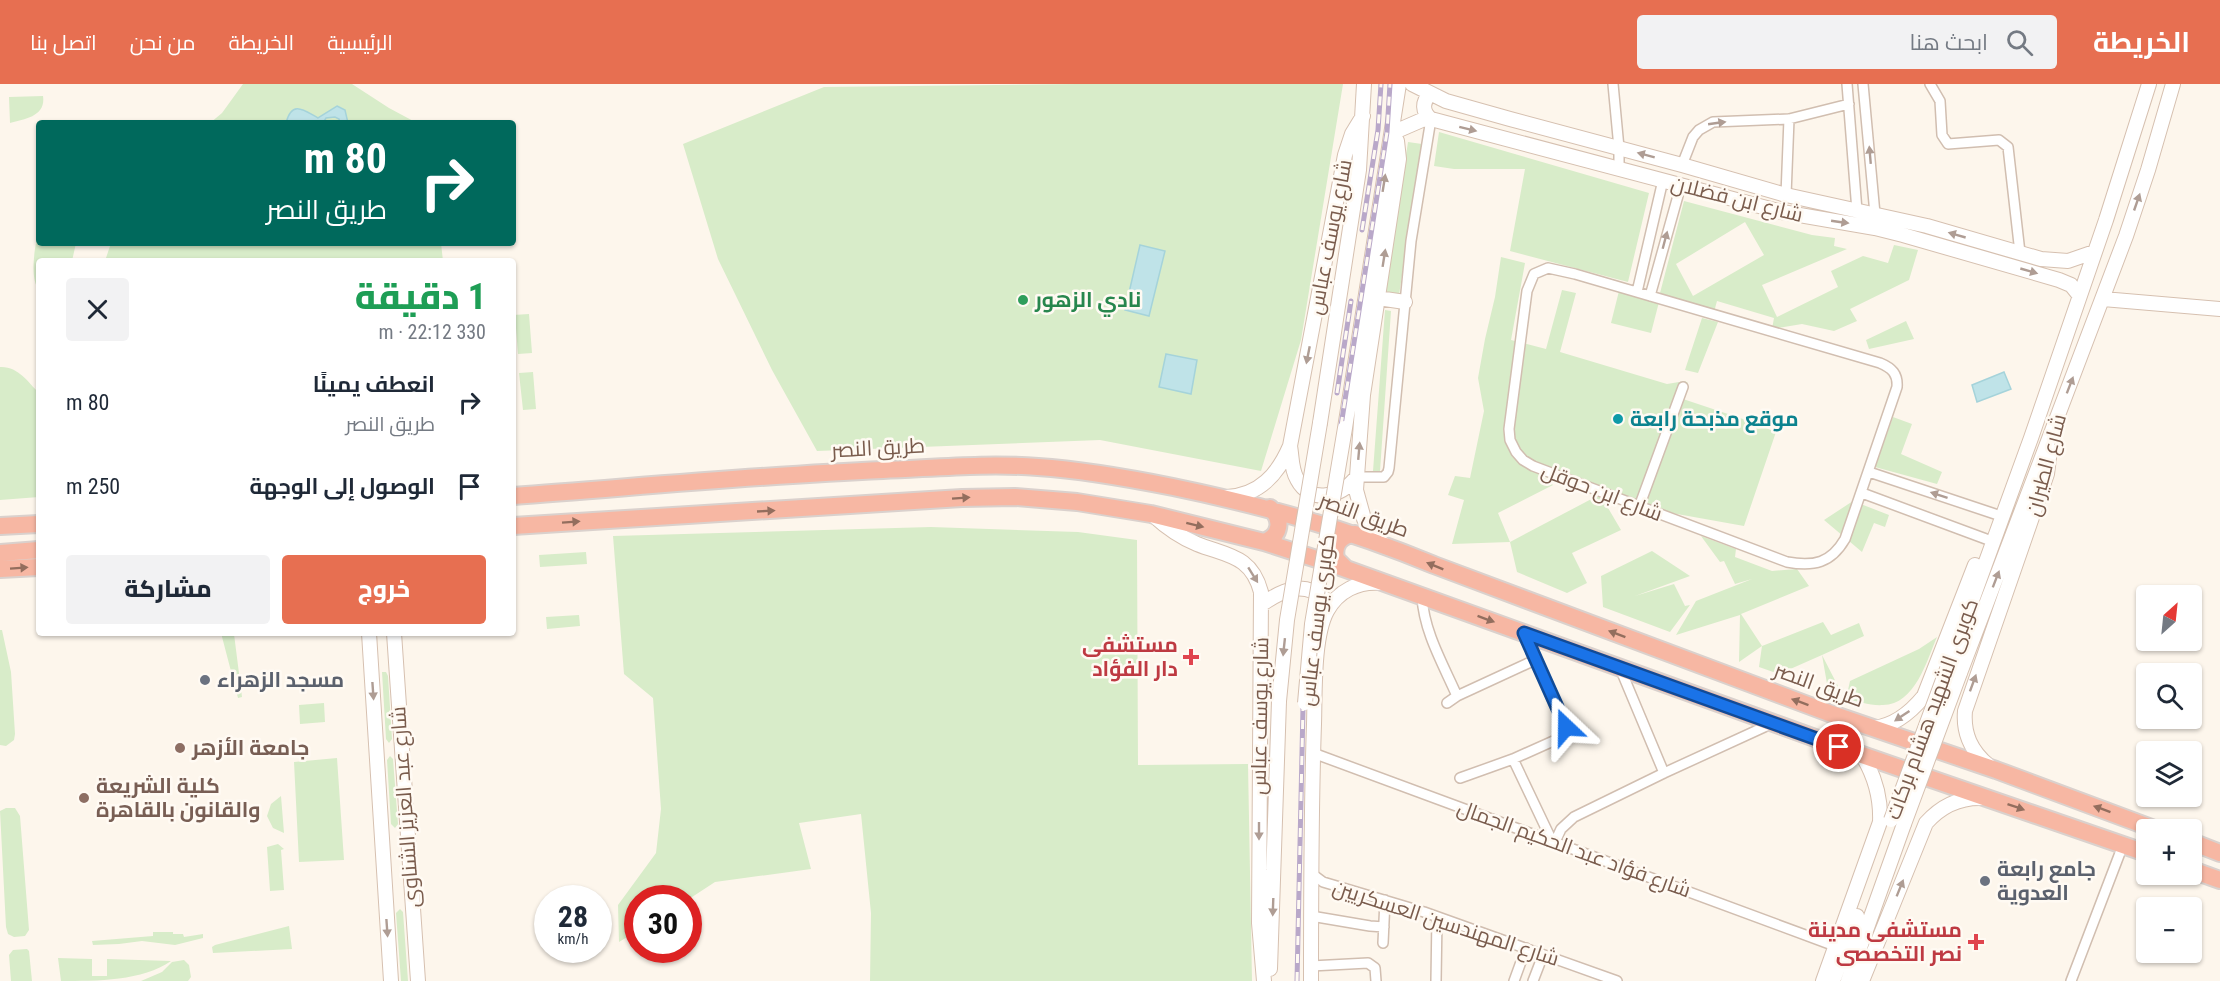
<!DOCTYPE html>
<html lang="ar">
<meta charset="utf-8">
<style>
:root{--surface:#fff;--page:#f2f2f3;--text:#1f2937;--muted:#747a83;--accent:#e76f51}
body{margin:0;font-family:"Roboto Condensed",Cairo,sans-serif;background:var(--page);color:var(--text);direction:rtl;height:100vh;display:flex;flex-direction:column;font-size:22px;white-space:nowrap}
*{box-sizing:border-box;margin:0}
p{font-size:20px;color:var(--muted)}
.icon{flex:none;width:33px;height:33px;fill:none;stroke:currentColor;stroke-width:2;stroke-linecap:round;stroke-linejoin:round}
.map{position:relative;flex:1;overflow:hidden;direction:ltr}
.side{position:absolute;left:36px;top:174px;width:480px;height:378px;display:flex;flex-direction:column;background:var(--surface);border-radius:6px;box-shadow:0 2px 4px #0004;direction:rtl}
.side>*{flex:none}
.banner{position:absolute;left:36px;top:36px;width:480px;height:126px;border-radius:6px;box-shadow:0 2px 4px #0004;direction:rtl;background:#00695c;color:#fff;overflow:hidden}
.needle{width:39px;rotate:27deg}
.fabs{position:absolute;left:2136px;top:501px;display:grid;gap:12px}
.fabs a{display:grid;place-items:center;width:66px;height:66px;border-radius:6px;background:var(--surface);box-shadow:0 2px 4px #0004;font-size:30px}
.speed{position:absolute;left:534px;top:801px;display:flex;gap:12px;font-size:30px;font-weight:700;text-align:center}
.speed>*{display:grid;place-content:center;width:78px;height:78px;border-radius:50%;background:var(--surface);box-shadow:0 2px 4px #0004;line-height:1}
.speed small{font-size:15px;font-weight:400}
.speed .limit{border:9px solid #d22;background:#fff;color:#111}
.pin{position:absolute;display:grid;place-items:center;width:51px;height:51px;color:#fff;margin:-26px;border:3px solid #fff;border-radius:50%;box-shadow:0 2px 6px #0007}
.me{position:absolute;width:66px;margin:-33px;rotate:337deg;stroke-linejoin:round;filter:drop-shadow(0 0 4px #0008)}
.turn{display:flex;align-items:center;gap:21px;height:126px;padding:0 30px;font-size:27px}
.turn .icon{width:78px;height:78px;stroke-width:2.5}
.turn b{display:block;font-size:42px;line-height:51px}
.round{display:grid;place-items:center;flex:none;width:63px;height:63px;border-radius:6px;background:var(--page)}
.summary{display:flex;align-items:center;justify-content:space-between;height:102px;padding:0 30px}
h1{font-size:36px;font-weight:800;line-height:45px;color:#1e9e55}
.primary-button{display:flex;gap:12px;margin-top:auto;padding:12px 30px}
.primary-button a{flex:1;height:69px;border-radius:6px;background:var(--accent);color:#fff;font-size:24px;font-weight:800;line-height:69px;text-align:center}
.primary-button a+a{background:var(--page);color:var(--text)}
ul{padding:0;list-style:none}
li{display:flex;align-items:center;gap:18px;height:84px;padding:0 30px}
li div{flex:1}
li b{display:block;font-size:22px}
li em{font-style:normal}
header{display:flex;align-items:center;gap:36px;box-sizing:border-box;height:84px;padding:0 30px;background:var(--accent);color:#fff}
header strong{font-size:28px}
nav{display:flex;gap:33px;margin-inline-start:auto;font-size:21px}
.search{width:420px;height:54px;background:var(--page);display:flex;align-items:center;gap:15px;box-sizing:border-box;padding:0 21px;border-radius:6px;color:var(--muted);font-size:22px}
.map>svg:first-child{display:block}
.green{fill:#d8ecc9;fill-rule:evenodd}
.water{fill:#bfe3e8;stroke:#a5d3da;stroke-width:1.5}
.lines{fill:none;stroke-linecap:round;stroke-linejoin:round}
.street-casing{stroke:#d1beb0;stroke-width:12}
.secondary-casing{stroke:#d6c0b0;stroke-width:16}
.highway-casing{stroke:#dad1cd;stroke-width:20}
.street{stroke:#fff;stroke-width:9}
.secondary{stroke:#fff;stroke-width:14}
.highway{stroke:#f7b7a3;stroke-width:16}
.rail-casing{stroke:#b9a8c9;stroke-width:5}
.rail{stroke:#fffaf3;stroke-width:3;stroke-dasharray:9;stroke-linecap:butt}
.secondary-bridge-casing{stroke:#d6c0b0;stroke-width:16;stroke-linecap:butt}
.secondary-bridge{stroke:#fff;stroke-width:14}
.oneway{fill:#af9d94}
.oneway2{fill:#936e5e}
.route-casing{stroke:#114b97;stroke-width:15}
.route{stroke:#1a73e8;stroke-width:10}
.leisure-dot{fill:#2e9e5b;stroke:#fffaf3;stroke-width:2}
.culture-dot{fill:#0f9aa8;stroke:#fffaf3;stroke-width:2}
.health-dot{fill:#e0444e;stroke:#fffaf3;stroke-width:2}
.worship-dot{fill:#6b7280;stroke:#fffaf3;stroke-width:2}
.education-dot{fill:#8d6e63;stroke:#fffaf3;stroke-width:2}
.labels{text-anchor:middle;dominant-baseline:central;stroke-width:5;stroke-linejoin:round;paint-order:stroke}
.street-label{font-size:21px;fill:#7a5c4d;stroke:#fffaf3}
.leisure-label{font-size:21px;font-weight:bold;fill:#27864d;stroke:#fffaf3;text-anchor:start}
.culture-label{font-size:21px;font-weight:bold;fill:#0d838f;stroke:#fffaf3;text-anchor:start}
.health-label{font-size:21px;font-weight:bold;fill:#be3a42;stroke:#fffaf3;text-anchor:end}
.worship-label{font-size:21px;font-weight:bold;fill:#5b616d;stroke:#fffaf3;text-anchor:start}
.education-label{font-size:21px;font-weight:bold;fill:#785e54;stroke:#fffaf3;text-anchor:start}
</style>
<header>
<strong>الخريطة</strong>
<div class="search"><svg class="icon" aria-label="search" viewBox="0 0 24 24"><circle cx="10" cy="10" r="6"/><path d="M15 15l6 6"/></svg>ابحث هنا</div>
<nav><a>الرئيسية</a><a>الخريطة</a><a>من نحن</a><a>اتصل بنا</a></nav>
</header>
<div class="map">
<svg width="2220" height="897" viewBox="0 0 2220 897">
<rect width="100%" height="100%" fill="#fdf6ec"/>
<path class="green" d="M243 0H352L389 24 417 39H210L222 29Z
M1077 0H1343L1301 256 1261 387 1100 356 817 367 772 286 718 175 683 60 824 3Z
M43 12C46 32 26 35 10 39L9 13Z
M1439 48 1649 109 1628 198 1510 167 1525 85H1454L1434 82Z
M1408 58 1422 60 1399 211 1385 209Z
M1684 117 1812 151 1835 154 1834 162 1847 165 1762 201 1777 233 1838 203 1831 187 1863 172 1888 179 1894 161 1918 166 1909 196 1850 225 1857 237 1834 247 1802 240 1772 245 1774 234 1717 217 1714 228 1660 209ZM1745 138 1764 171 1693 212 1676 180Z
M39 146V159H76L72 177H39V206C29 194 35 160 39 146Z
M111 159H441L443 177H105Z
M1501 173 1525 179 1511 256 1546 265 1562 206 1576 209 1560 268 1667 300 1685 297 1688 299 1683 315 1743 335 1776 348 1744 442 1638 423 1601 412 1621 446 1572 469 1587 499 1567 509 1517 488 1510 458 1452 460 1464 416 1448 411 1455 392 1470 394 1484 327 1478 294 1485 255 1495 213ZM1542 392 1599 411 1510 458 1498 429 1553 401Z
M1619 207 1659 218 1651 249 1611 239Z
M1385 226 1391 227 1380 387H1373Z
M529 230 532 269 518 270 516 244H513V231Z
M1702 234 1718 238 1698 289 1685 286Z
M1906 237 1914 255 1869 265 1866 256Z
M0 283C18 282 28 298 39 309V413L0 416Z
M533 288 536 325 523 326 519 289Z
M1893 333 1912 340 1901 370 1942 388 1937 400 1875 383Z
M1853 417 1889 431 1885 443 1874 439 1862 468 1824 436Z
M931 443 1078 448 1137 456 1138 681 1248 680 1252 897H870L871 829 861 730 799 739 811 785 715 798 689 815 638 814 637 847 619 858 618 821 656 769 661 725 653 614 624 590 613 452Z
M1701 452 1736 465 1735 473 1772 487 1797 485 1809 502 1741 530 1762 562 1823 538 1831 551 1859 539 1864 552 1822 571 1840 606 1829 611 1822 571 1779 590 1759 583 1762 562 1739 578 1740 531 1676 551 1696 517 1752 495 1735 500 1724 477 1720 478Z
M1652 467 1690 492 1635 512 1674 500 1685 522 1690 521 1670 548 1603 523 1601 492Z
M586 468 587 480 540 483 539 471Z
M579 531 580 542 547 545 546 533Z
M0 546H2L11 588 15 650 14 656 6 662 0 661Z
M221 549H224L225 551 234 550 242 613 238 614Z
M1937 553C1927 576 1915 621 1883 621 1871 622 1857 617 1846 615L1850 597 1919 565Z
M382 588H386L388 592 392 655 389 659 386 655Z
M324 619 325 638 300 640 299 621Z
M390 672 393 675 398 740 395 744 391 740 387 676Z
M337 674 344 776 299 778 294 678Z
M281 712 284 749 273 744 267 732 271 720Z
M6 724H15L20 732 29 846 25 852 14 853 8 850 6 843 0 727Z
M278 760 284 765 281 766 284 806 270 807 267 763Z
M400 825 403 828 408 897H401L396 829Z
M289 842 292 865 213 869 212 863 215 861Z
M153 848H173V850H183L184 853 203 850V854L175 861 142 857 119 860 93 861 92 857 153 852Z
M13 866 27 865 29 867 32 897H11L9 871Z
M58 874 92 875V892H107V875L171 877C143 897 97 897 61 897Z
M184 876 189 881 191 893 188 897H141L162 888 172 878Z"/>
<path class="water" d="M337 22 345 26 348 39H340L339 35 335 33 326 34 323 39H286C292 15 305 27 318 34Z
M1140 161 1165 167 1149 232 1125 226Z
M1166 270 1197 276 1191 310 1159 303Z
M2004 288 2011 305 1977 318 1972 301Z"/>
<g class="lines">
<defs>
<path id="street" d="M1613 0 1619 64V84
M1847 0 1857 127
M1863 0 1875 130
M1930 0 1940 17 1942 51 1948 60 1999 56 2008 63 2020 169
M1682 81 1693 53 1699 46 1713 38 1789 35 1849 20
M1786 111 1789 35
M1548 184 1575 190 1880 279C1892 284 1898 290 1897 303L1845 455C1831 479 1814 483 1787 478L1533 382 1523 376 1516 368 1510 356 1509 345 1527 207 1534 190Z
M1637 208 1663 96
M1650 212 1681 101
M1869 388 1995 430
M1357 393H1384L1388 388 1389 384 1411 157 1431 35
M1862 409 1986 455
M1639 423 1683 303
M1422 513C1424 548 1443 580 1457 612
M1620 584 1664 689
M1447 619 1457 612 1535 576
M1313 669 1835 862
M1513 675 1552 757
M1460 694 1513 675 1560 654 1565 647V638L1524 549
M1555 758 1561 745 1574 733 1664 689 1773 639
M1311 789 1323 798 1424 828 1617 897
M1311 832 1370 842 1384 843
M1383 859 1385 816
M1311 882 1368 879 1375 884 1376 897
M1436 897 1437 833
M1514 897 1526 864
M1533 897 1543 871
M2071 897 2123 761"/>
<path id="secondary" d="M1412 0 1446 17 1510 35 1682 81 1786 111 1927 142 2041 175 2068 177 2094 168
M1430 10C1422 18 1422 28 1431 35
M1378 214 1405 218
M2103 215 2220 225
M1320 339 1359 86 1364 0
M1345 344 1399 0
M1290 362C1292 372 1291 385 1297 395 1311 422 1341 412 1357 393
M1227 413C1260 411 1278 390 1290 362L1345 71 1352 50 1363 32
M1153 431C1166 443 1180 453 1197 460 1227 472 1251 471 1261 508L1259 839 1264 897
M1383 460 1372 449 1364 435 1356 406 1363 311 1399 75 1397 57 1392 49 1422 36 1431 35 1782 128 1875 144 1903 151 2059 196 2071 201 2079 211
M1262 520C1283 506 1303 496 1325 515
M369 549 391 897
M394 549 418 897
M1947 585 2031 354 2106 136 2149 0
M1960 589 2126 152 2148 86 2173 0
M1873 644C1894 642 1911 628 1924 612L1975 481
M1989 682C1971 667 1963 650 1965 627L2047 390 2050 366
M1270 885 1279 617
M1311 897C1311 811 1311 726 1314 640 1315 610 1313 553 1327 527 1338 507 1358 497 1381 499
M1823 897 1880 738C1881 714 1875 692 1862 671
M1833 897 1857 832
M1848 897 1904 740
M1862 897 1926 739C1941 722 1960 713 1983 714"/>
<path id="highway" d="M513 412C636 403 760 391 883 386 935 384 987 379 1038 383 1084 386 1128 394 1173 403 1265 422 1347 445 1434 481L1829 629 1996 686 2157 746
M0 442 39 440
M513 442 962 414 1015 413 1077 418 1151 430 1264 458 1335 481 1862 671 2146 769
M1264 458C1281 452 1283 435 1270 424
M0 469 39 466
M0 485 39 483
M1346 485 1336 475C1333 461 1340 451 1355 450
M2192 758 2220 769
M2192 786 2220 796"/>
</defs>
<use href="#street" class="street-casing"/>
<use href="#secondary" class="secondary-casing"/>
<use href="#highway" class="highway-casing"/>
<use href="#street" class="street"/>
<use href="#secondary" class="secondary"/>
<use href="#highway" class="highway"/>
<defs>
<path id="rail" d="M1362 146 1378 46 1381 0
M1337 309 1351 217
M1297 897 1304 578 1387 48 1390 0"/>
</defs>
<use href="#rail" class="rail-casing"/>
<use href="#rail" class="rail"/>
<defs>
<path id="secondary-bridge" d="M1279 617 1287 536 1320 339
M1305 619 1312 540 1345 344
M1891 736 1947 585
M1904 740 1960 589"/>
</defs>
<use href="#secondary-bridge" class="secondary-bridge-casing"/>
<use href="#secondary-bridge" class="secondary-bridge"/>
</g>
<defs><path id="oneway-solid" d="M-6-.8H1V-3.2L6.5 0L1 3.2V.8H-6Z" transform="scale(1.5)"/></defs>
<g class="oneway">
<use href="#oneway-solid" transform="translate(1717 39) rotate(-8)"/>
<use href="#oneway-solid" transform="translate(1468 45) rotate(14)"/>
<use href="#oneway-solid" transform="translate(1646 71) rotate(-165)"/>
<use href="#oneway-solid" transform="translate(1870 71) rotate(-95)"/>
<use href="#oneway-solid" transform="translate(1384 99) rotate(-81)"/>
<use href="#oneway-solid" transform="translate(2137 118) rotate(-71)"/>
<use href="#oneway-solid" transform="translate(1840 138) rotate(8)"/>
<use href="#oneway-solid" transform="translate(1957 151) rotate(-164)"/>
<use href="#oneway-solid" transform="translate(1665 156) rotate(-75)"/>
<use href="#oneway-solid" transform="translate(1384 174) rotate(-81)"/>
<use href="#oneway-solid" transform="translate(2029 187) rotate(16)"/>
<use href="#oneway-solid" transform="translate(1308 271) rotate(101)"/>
<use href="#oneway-solid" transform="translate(2070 301) rotate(-69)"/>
<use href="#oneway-solid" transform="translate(1359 367) rotate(-85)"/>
<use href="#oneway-solid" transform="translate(1939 411) rotate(-162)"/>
<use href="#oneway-solid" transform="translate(1253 491) rotate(58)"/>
<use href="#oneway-solid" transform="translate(1996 495) rotate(-69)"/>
<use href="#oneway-solid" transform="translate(1284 563) rotate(96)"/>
<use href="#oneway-solid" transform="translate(1973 599) rotate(-70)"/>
<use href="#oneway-solid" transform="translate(373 607) rotate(86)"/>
<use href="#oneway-solid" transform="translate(1902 632) rotate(146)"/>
<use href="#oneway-solid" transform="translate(1259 747) rotate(90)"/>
<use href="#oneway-solid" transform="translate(1900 804) rotate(-68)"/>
<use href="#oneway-solid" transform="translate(1273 823) rotate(92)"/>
<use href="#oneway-solid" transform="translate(387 844) rotate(86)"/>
</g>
<g class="oneway2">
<use href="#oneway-solid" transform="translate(961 414) rotate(-4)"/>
<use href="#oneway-solid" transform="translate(766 427) rotate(-3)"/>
<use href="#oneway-solid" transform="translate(571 438) rotate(-4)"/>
<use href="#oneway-solid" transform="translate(1195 441) rotate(14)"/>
<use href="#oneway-solid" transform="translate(1435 482) rotate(-158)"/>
<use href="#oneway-solid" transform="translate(19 484) rotate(-4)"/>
<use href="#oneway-solid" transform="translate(1486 535) rotate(20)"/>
<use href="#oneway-solid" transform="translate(1617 550) rotate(-159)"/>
<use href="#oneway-solid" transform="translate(1800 618) rotate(-160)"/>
<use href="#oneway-solid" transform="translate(2016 723) rotate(19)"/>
<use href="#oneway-solid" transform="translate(2102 725) rotate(-160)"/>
</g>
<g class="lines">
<defs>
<path id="route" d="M1566 643 1524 549 1839 663"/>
</defs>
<use href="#route" class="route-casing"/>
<use href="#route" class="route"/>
</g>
<circle class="leisure-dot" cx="1023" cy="216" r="6"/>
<circle class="culture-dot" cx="1618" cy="335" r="6"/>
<g class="health-dot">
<path d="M1188 564h6v6h6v6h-6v6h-6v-6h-6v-6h6z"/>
<path d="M1973 849h6v6h6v6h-6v6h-6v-6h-6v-6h6z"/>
</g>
<g class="worship-dot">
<circle cx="205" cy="596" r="6"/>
<circle cx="1985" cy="797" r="6"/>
</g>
<g class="education-dot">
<circle cx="180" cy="664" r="6"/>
<circle cx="84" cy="714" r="6"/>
</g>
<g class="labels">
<g class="street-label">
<text transform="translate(1737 115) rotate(14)">شارع ابن فضلان</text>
<text transform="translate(1330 153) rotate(-79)">شارع يوسف عباس</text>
<text transform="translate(878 364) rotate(-3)">طريق النصر</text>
<text transform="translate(2046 381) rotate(-75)">شارع الطيران</text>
<text transform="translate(1602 408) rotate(21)">شارع ابن حوقل</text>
<text transform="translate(1364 431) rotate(20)">طريق النصر</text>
<text transform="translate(1317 536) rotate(-83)">كوبرى يوسف عباس</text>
<text transform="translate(1819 601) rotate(20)">طريق النصر</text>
<text transform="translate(1932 625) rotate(-70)">كوبرى الشهيد هشام بركات</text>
<text transform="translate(1260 632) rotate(-89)">شارع يوسف عباس</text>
<text transform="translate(405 723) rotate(-94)">شارع عبد العزيز الشناوى</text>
<text transform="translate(1574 765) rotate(20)">شارع فؤاد عبد الحكيم الجمال</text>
<text transform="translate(1446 839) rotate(18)">شارع المهندسين العسكريين</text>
</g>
<g class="leisure-label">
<text x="1035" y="216">نادي الزهور</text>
</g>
<g class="culture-label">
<text x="1630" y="335">موقع مذبحة رابعة</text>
</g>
<g class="health-label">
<text x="1178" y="561">مستشفى<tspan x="1178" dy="24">دار الفؤاد</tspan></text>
<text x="1962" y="846">مستشفى مدينة<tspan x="1962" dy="24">نصر التخصصى</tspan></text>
</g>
<g class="worship-label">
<text x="217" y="596">مسجد الزهراء</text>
<text x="1997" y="785">جامع رابعة<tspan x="1997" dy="24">العدوية</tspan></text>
</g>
<g class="education-label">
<text x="192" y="664">جامعة الأزهر</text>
<text x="96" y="702">كلية الشريعة<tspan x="96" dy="24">والقانون بالقاهرة</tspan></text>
</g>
</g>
</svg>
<div class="fabs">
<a><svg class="needle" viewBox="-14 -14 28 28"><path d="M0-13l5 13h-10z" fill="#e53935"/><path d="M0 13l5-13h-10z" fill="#747a83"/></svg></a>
<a><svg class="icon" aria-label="search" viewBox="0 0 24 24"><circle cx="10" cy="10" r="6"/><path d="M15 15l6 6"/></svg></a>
<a><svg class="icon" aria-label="layers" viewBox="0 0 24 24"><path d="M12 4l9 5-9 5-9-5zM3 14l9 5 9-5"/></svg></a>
<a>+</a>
<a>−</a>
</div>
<div class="speed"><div>28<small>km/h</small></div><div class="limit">30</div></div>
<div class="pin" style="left:1839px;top:663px;background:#d93025"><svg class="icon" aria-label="arrive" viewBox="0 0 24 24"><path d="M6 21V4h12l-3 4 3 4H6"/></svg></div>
<svg class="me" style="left:1566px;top:643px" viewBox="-20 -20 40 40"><path d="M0-17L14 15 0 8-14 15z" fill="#1a73e8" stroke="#fff" stroke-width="4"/></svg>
<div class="banner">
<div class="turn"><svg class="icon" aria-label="right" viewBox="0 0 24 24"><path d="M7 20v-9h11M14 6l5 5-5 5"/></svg><div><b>80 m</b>طريق النصر</div></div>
</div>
<section class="side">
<div class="summary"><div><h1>1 دقيقة</h1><p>330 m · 22:12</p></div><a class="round"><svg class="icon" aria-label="close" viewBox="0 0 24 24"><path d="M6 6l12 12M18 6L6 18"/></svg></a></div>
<ul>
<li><svg class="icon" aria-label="right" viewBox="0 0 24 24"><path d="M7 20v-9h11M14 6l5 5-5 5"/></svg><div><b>انعطف يمينًا</b><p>طريق النصر</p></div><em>80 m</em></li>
<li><svg class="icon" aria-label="arrive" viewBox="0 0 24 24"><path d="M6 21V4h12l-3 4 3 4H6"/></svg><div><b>الوصول إلى الوجهة</b></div><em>250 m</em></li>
</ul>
<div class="primary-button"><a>خروج</a><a>مشاركة</a></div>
</section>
</div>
